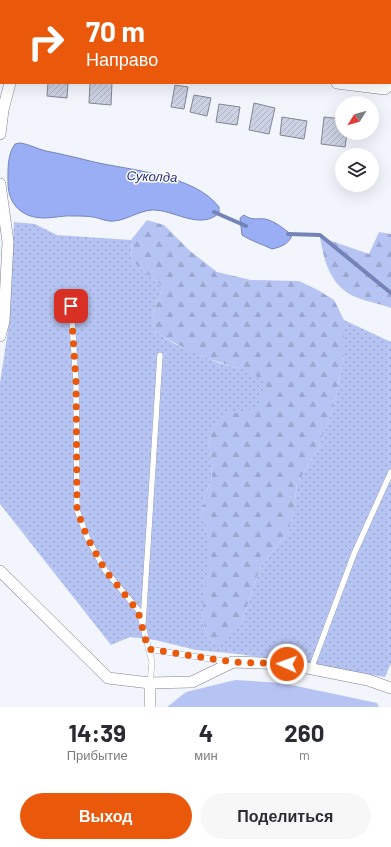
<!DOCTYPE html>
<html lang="ru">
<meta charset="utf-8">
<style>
:root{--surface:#fff;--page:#f7f7f7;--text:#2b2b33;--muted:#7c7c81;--accent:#ea580c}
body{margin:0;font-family:Barlow,sans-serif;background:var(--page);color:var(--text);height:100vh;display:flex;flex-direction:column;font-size:15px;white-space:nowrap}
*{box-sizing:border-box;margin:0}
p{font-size:13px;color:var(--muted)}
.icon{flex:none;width:22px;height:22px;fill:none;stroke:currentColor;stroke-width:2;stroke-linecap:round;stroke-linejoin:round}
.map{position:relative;height:707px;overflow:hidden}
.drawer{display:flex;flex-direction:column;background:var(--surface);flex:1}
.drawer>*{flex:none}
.hud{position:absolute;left:0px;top:0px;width:391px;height:84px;box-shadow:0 4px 16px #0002;background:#ea580c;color:#fff;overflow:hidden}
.needle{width:26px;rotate:233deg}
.tools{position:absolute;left:335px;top:96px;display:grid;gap:8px}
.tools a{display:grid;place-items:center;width:44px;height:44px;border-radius:50%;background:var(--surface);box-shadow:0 4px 16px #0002;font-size:20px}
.pin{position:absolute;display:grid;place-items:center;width:34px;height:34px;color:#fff;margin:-17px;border-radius:8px;box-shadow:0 2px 6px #0006}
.me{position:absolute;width:44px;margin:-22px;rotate:272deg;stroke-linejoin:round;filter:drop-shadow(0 0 3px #0008)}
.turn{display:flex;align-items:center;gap:14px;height:84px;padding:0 20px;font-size:18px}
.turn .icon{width:52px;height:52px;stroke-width:2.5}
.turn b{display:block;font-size:28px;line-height:34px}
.eta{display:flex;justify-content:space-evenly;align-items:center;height:68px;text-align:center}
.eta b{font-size:24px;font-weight:700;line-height:28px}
.cta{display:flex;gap:8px;margin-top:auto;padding:8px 20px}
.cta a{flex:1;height:46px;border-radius:24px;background:var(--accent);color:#fff;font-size:16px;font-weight:700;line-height:46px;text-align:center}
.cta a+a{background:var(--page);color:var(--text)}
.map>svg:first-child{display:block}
.grass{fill:#b6c4f3}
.forest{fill:url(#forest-firs)}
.garden{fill:url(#garden-dots)}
.water{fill:#9aaef6;stroke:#7584b8}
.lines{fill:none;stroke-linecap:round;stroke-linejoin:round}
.stream{stroke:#7584b8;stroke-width:4}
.building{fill:url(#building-hatch);stroke:#818595}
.lane-casing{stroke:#7e8393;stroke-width:6}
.street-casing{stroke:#7e8393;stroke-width:12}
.lane{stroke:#fff;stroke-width:5.5}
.street{stroke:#fff;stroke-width:11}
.route{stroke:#ea580c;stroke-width:7;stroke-dasharray:0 12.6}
.labels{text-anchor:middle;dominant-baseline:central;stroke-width:3;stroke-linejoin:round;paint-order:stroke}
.water-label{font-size:13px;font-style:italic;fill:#242d7e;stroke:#fff}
</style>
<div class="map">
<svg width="391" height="707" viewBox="0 0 391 707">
<defs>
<pattern id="forest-firs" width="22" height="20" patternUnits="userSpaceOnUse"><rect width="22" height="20" fill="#b6c4f3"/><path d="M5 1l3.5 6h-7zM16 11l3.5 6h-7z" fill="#9ca8d0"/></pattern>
<pattern id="garden-dots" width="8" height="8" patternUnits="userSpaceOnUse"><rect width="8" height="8" fill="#b6c4f3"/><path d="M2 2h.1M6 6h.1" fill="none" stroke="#9ca8d0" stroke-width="1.8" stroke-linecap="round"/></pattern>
<pattern id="building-hatch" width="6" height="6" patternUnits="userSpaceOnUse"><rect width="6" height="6" fill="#ccd2e3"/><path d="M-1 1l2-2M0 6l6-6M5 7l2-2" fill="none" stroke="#afb4c3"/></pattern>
</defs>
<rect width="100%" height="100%" fill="#f3f5fc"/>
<path class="grass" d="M235 680 282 683 377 703 379 707H167L186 692Z"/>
<path class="forest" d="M147 220 164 225 190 251 217 272 251 280 299 281 318 290 334 300 344 320V356L334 405 318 449 297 484 294 508 289 531 261 566 241 624 225 642 215 643 207 638 202 617 208 535 201 516 205 496 212 477 209 436 222 413H244L242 369C210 361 181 348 154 331L153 311 163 287 132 261 131 240Z
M379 232 391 234V308C380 304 369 302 358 298 331 288 324 262 320 237L369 254Z"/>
<path class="garden" d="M14 222 35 224 57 235 131 240 132 261 163 287 153 311 154 331 175 344 219 363 242 369 265 381 259 405 244 413H223L209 436 212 477 205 496 201 516 208 535 209 554 202 617 207 638 215 643 225 641 241 624 261 566 289 531 294 508 297 484 318 449 334 405 344 356V320L391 342V663L385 677 238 654 196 650 155 640 130 637 111 645 0 504V383L9 324Z"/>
<path class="water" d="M20 143C29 144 37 149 46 151 62 154 78 158 94 162 130 170 195 175 219 207V213C200 231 173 209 152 210 138 211 127 220 114 221 107 222 100 218 93 217 87 216 81 216 75 216 64 215 55 218 44 218 22 218 8 204 8 183 8 170 7 155 15 144Z
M244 215C253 221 255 218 265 219 275 221 284 229 292 235 289 244 281 247 272 249 262 244 251 241 242 235L240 218Z"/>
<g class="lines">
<path class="stream" d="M214 212 246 226
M288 234 320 235 391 293"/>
</g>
<path class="building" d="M48 83H68L67 98 47 96Z
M90 83H112L111 105 89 103Z
M175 85 188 87 184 109 171 107Z
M194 95 211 98 207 116 190 112Z
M254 103 275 108 269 134 249 130Z
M219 104 240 107 237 125 216 122Z
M282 117 307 121 304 139 280 135Z
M324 117 342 119V133H347L345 147 321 144Z"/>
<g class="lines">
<defs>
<path id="lane" d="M71 306 76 382 77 510 87 537 105 570 139 611 152 662 150 683
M143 623 160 355
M148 649 230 662
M311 669 354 554 391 472"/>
<path id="street" d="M337 83 385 89 391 83
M0 134 3 110 10 83
M0 184 8 242 4 321 0 336
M0 571 108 678 150 683 192 682 233 662 287 664 368 680 391 688
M150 707V683"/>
</defs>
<use href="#lane" class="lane-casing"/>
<use href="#street" class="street-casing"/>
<use href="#lane" class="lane"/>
<use href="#street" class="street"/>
</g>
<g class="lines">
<path class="route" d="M71 306 76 382 77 510 87 537 105 570 138 611 148 649 233 662 287 664"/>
</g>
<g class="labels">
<g class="water-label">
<text transform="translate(152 176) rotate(2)">Суколда</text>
</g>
</g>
</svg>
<div class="tools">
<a><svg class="needle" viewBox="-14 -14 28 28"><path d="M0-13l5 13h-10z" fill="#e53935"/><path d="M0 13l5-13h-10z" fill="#7c7c81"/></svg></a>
<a><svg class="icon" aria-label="layers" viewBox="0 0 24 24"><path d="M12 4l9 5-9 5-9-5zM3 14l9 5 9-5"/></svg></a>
</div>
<div class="pin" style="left:71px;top:306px;background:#d93025"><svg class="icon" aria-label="arrive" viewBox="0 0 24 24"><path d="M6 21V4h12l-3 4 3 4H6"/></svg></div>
<svg class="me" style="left:287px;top:664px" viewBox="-20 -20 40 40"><circle r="17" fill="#ea580c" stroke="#fff" stroke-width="3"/><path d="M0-11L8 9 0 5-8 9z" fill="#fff"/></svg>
<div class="hud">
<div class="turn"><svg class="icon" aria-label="right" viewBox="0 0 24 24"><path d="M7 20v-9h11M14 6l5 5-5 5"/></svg><div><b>70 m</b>Направо</div></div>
</div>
</div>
<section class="drawer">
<div class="eta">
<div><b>14:39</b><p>Прибытие</p></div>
<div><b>4</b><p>мин</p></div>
<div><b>260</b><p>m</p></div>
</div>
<div class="cta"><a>Выход</a><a>Поделиться</a></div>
</section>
